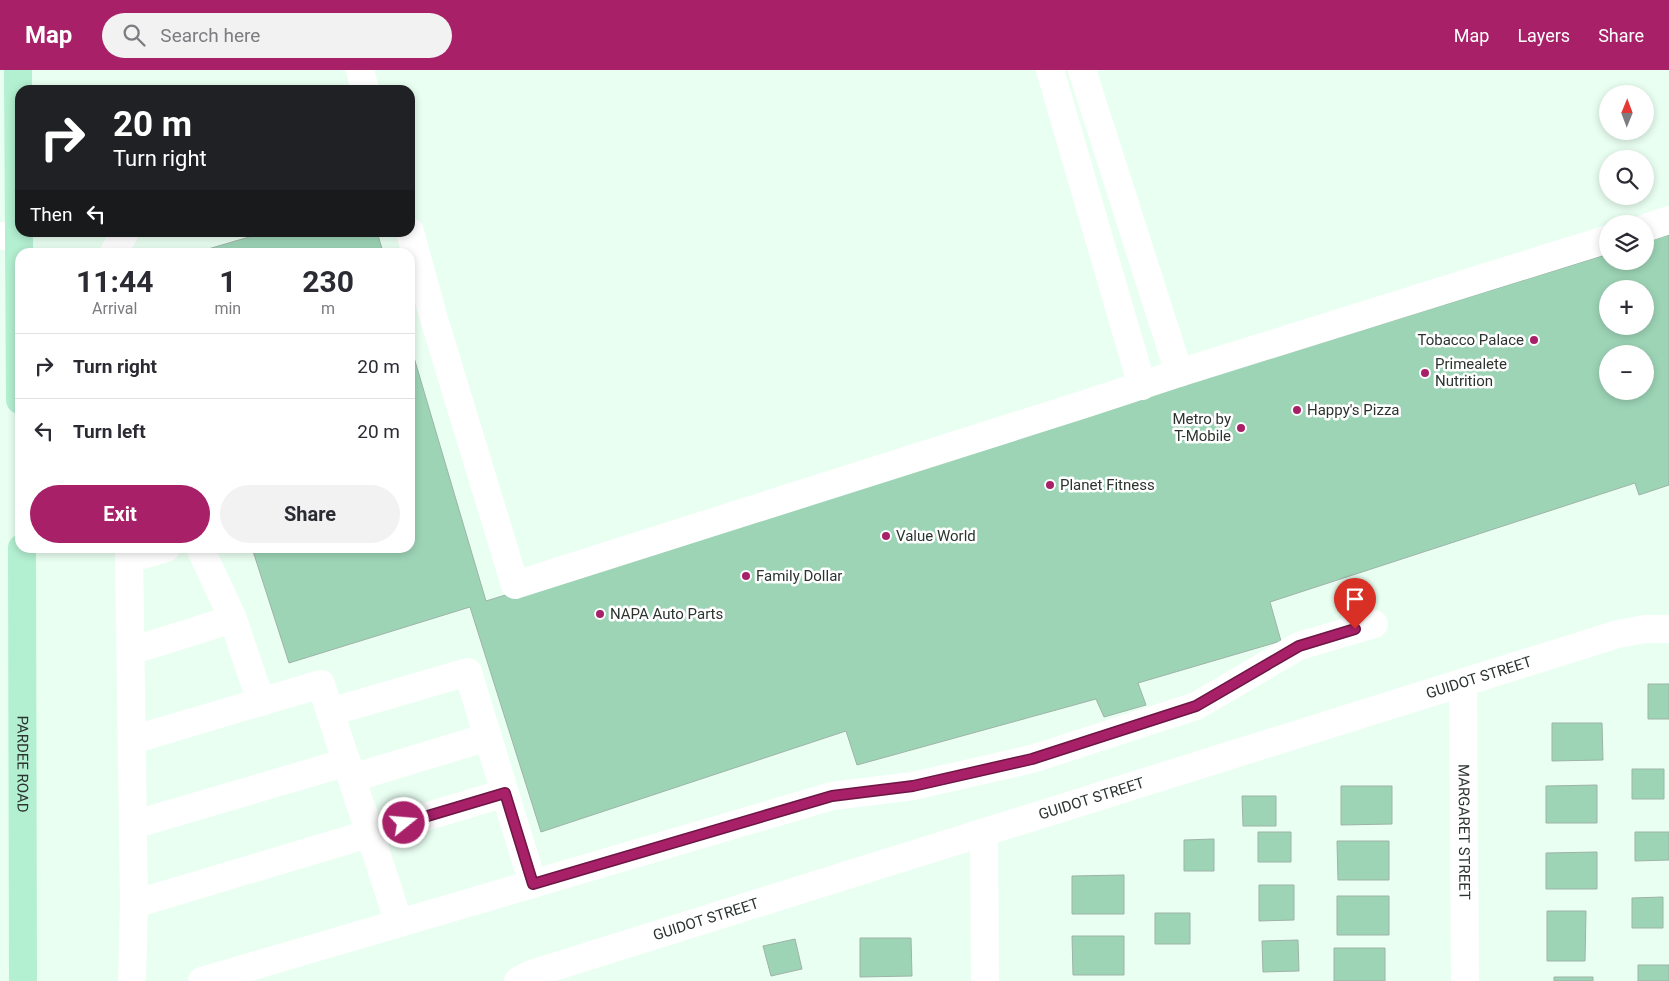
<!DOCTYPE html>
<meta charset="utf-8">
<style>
:root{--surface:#fff;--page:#f2f2f3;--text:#2b2b33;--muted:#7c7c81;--line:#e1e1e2;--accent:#a72068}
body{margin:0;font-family:Roboto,sans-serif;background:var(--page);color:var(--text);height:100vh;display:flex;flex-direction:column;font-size:19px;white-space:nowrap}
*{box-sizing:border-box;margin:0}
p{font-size:16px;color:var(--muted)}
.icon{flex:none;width:28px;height:28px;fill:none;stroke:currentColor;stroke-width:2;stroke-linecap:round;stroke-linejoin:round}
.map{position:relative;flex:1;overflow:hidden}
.details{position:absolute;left:15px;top:178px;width:400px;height:305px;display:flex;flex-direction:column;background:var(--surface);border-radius:15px;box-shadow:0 2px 8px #0003}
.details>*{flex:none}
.banner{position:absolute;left:15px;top:15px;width:400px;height:152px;border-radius:15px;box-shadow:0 2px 8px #0003;background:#202124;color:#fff;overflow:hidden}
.needle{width:32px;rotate:1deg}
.tools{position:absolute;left:1599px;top:15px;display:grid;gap:10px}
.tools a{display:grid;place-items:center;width:55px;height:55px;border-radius:50%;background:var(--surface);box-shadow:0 2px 8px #0003;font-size:25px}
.pin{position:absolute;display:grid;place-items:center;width:42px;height:42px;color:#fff;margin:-51px -21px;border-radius:50% 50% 50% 0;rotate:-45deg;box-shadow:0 0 5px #0007}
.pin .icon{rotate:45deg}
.me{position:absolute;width:55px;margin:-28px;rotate:73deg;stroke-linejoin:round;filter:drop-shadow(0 0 4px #0008)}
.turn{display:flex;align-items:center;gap:18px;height:105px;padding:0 15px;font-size:22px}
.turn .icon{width:65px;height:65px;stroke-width:2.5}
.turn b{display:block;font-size:35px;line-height:42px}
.then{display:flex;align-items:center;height:48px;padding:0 15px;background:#0003;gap:10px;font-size:19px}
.eta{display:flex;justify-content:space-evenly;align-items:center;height:85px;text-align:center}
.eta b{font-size:30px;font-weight:700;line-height:35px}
.cta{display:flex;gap:10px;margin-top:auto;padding:10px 15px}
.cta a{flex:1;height:58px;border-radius:30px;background:var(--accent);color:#fff;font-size:20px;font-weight:700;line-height:58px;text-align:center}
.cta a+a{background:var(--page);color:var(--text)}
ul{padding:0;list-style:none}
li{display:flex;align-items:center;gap:15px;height:65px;padding:0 15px;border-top:1px solid var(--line)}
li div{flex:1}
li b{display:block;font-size:19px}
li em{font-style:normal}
header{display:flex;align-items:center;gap:30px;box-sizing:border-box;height:70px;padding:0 25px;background:var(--accent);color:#fff}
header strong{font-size:24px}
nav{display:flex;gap:28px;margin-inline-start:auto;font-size:18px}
.search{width:350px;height:45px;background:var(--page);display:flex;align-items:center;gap:12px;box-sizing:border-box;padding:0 18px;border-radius:28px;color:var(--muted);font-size:19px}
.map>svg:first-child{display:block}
.building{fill:#9dd4b6;stroke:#9eb3a7;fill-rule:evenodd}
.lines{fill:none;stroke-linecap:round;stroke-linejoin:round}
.minor{stroke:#fff;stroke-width:28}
.major{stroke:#b3efd1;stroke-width:28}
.route-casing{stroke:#6d1544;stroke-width:12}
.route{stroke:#a72068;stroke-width:9}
.poi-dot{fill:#a72068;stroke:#fff;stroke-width:2}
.labels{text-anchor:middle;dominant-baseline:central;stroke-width:5;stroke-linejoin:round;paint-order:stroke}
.poi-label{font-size:15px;fill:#2b342f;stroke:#fff;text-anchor:start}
.street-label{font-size:15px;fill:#2b342f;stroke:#fff}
</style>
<header>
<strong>Map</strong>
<div class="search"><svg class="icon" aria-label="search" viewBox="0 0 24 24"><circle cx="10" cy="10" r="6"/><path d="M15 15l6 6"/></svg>Search here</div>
<nav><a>Map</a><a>Layers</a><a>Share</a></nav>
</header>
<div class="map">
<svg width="1669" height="911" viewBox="0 0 1669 911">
<rect width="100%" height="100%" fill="#e9fff2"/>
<path class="building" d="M266 162H377L383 182H198Z
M1669 165V415L1639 425 1635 413 1270 532 1281 571 1138 613 1146 635 1104 647 1096 629 857 695 846 661 541 762 470 537 289 593 252 478H410V274L486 531 1608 184V191H1645V172ZM1608 219H1645V256H1608ZM1608 284H1645V321H1608Z
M1648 614H1669V649H1648Z
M1552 653H1602L1603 690 1552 691Z
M1632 699H1664V729H1632Z
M1597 715V753H1546V716Z
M1341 716H1392V754L1341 755Z
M1242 726H1276V756H1243Z
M1258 762H1291V792H1258Z
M1635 762H1669V790L1635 791Z
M1214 769V801H1184V770Z
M1337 771H1389V810H1338Z
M1597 782V819H1546V783Z
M1124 805V844H1072V806Z
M1259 815H1294V850L1259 851Z
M1337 826H1389V865H1337Z
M1663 827V858H1632V828Z
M1547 841H1586L1585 891H1547Z
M1155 843H1190V874H1155Z
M1072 866H1124V905H1073Z
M860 868H911L912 906 860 907Z
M795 869 802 899 771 906 763 876Z
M1298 870 1299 901 1263 902 1262 871Z
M1334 878H1385V911H1334Z
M1638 895H1669V911H1638Z
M1554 907H1593V911H1554Z"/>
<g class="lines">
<g class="minor">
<path d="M360 0 365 20"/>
<path d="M1050 0 1142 316"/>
<path d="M1082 0 1179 303"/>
<path d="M1645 158 1669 150"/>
<path d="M410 162 434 249 515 515 1088 333 1179 303 1608 169"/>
<path d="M0 166H18"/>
<path d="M114 182 125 162"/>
<path d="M129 478 134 834 132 911"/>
<path d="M200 478 233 549"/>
<path d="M129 489 166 478"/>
<path d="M131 581 233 549 261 632"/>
<path id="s1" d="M1463 613 1465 911"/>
<path d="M132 670 321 614 330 642"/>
<path d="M352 708 488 667"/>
<path d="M133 755 347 692"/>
<path d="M984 763 985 911"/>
<path d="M134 834 505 723 533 814"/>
<path d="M399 853 330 642 468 602 505 723"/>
<path d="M202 911 832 726 913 716 1032 689 1196 636 1299 576 1374 554"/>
<path id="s2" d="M518 911 531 904 1618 564 1645 559H1669"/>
</g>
<g class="major">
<path d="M18 0 20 330"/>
<path id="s3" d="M22 478 23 911"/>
</g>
</g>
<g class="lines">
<defs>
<path id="route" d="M404 753 505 723 533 814 832 726 913 716 1032 689 1196 636 1299 576 1355 559"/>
</defs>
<use href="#route" class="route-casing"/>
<use href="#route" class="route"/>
</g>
<g class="poi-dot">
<circle cx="1534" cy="270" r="5"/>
<circle cx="1425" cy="303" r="5"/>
<circle cx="1297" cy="340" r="5"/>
<circle cx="1241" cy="358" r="5"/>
<circle cx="1050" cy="415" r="5"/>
<circle cx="886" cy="466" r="5"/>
<circle cx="746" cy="506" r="5"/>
<circle cx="600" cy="544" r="5"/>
</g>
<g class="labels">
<g class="poi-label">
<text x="1524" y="270" text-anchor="end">Tobacco Palace</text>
<text x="1435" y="294">Primealete<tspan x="1435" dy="17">Nutrition</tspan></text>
<text x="1307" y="340">Happy's Pizza</text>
<text x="1231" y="349" text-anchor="end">Metro by<tspan x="1231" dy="17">T-Mobile</tspan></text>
<text x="1060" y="415">Planet Fitness</text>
<text x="896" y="466">Value World</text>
<text x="756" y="506">Family Dollar</text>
<text x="610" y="544">NAPA Auto Parts</text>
</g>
<g class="street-label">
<text stroke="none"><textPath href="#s2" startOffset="1008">GUIDOT STREET</textPath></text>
<text stroke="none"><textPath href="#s3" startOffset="216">PARDEE ROAD</textPath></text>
<text stroke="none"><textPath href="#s2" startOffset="602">GUIDOT STREET</textPath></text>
<text stroke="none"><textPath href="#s1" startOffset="149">MARGARET STREET</textPath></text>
<text stroke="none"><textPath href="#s2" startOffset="198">GUIDOT STREET</textPath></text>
</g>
</g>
</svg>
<div class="tools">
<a><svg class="needle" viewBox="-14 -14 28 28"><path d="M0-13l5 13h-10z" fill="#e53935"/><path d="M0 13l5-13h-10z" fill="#7c7c81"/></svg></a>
<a><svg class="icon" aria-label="search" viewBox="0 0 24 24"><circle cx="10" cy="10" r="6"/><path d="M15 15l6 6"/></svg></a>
<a><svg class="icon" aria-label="layers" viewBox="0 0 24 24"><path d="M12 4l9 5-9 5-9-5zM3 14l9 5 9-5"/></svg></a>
<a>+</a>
<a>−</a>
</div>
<div class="pin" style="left:1355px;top:559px;background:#d93025"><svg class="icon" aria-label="arrive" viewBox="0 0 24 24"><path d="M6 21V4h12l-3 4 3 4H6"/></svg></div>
<svg class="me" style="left:404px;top:753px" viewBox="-20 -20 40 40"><circle r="17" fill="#a72068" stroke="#fff" stroke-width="3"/><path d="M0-11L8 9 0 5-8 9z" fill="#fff"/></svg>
<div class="banner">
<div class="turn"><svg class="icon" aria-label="right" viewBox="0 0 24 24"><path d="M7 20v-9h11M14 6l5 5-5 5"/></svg><div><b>20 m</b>Turn right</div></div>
<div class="then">Then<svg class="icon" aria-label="left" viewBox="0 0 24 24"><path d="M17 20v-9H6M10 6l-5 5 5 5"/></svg></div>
</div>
<section class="details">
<div class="eta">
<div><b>11:44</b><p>Arrival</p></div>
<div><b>1</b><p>min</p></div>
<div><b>230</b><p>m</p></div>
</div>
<ul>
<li><svg class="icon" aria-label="right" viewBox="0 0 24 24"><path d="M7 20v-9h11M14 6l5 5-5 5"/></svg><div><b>Turn right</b></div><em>20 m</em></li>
<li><svg class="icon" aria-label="left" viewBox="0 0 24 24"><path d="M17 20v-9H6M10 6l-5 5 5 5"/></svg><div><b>Turn left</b></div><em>20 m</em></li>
</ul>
<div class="cta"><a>Exit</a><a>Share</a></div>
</section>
</div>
